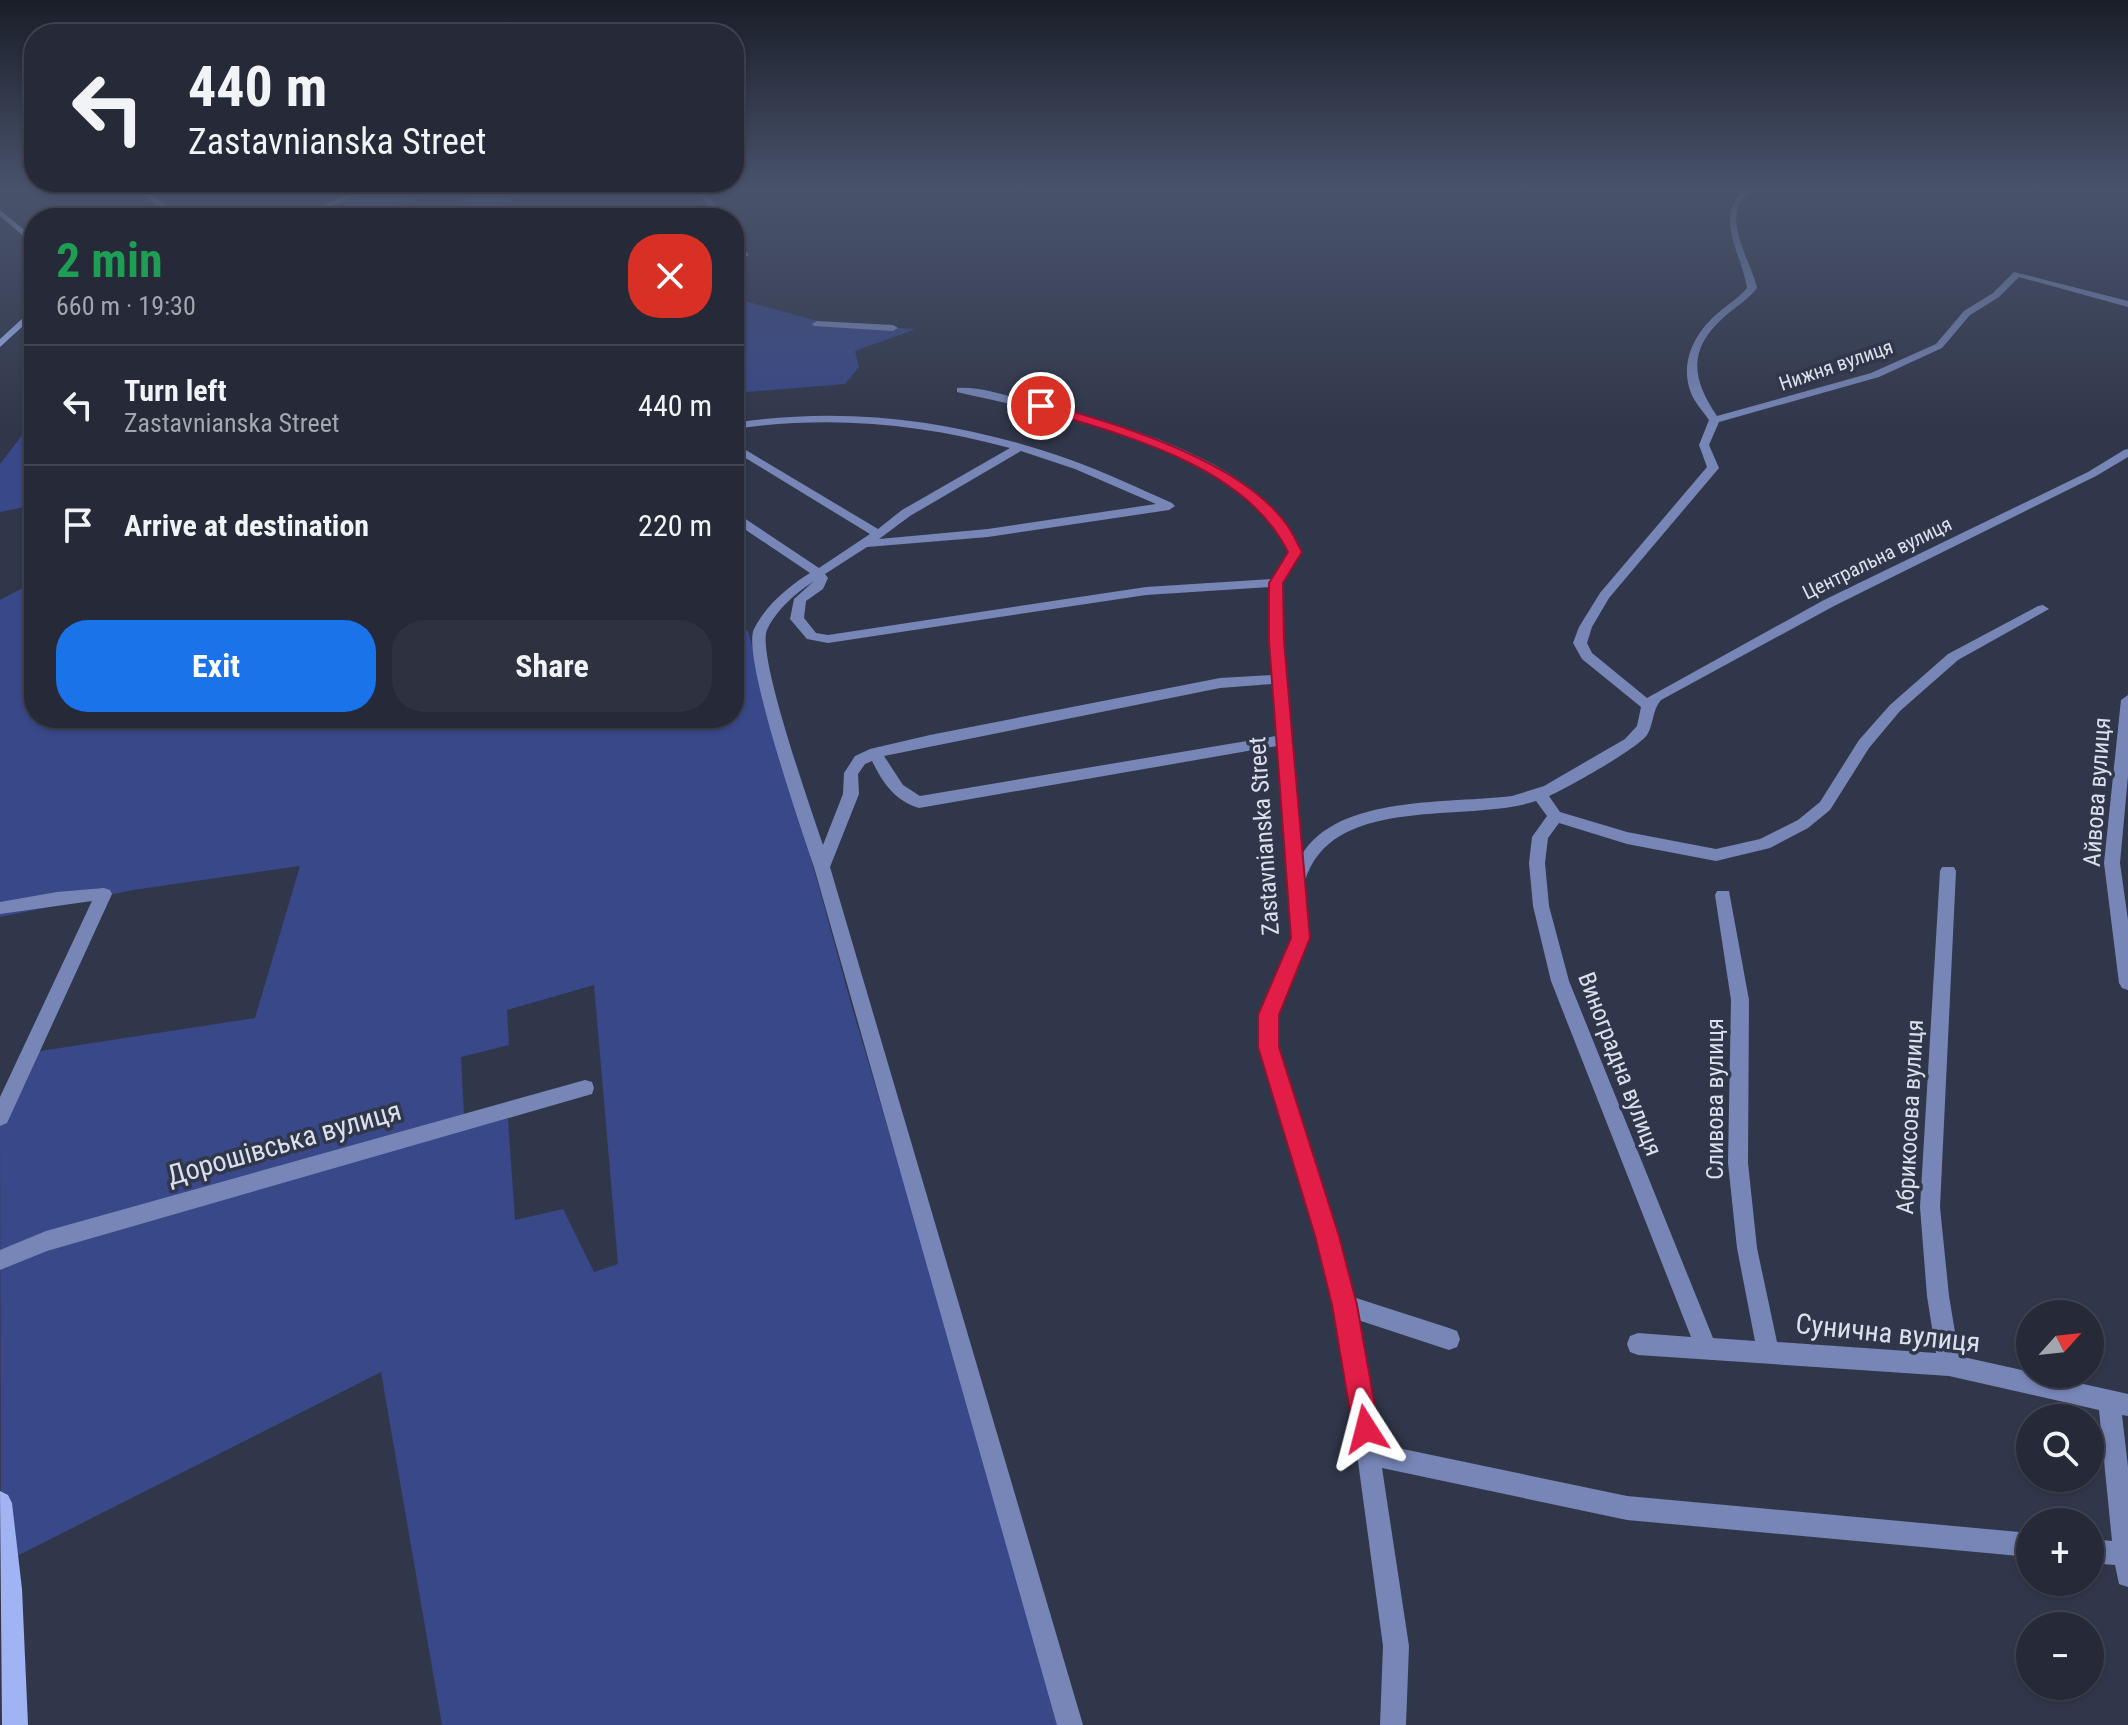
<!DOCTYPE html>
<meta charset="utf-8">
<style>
:root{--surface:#252938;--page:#2d3140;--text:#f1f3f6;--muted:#a3a6ae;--line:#424553;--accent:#1a73e8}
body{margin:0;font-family:"Roboto Condensed",sans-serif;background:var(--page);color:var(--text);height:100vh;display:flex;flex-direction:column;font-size:30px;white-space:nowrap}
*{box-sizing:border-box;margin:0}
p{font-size:26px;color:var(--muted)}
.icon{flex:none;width:44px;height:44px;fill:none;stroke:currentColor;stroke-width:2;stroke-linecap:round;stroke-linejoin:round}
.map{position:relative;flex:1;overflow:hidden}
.drawer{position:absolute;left:24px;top:208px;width:720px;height:520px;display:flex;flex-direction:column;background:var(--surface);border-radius:32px;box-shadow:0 2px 6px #0004,0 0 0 2px var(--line)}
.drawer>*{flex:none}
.top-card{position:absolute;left:24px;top:24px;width:720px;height:168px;border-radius:32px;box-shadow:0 2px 6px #0004,0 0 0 2px var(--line);background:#252938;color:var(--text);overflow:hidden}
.needle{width:52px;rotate:63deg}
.buttons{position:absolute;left:2016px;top:1300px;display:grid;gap:16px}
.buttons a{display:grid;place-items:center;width:88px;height:88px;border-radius:50%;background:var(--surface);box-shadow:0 2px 6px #0004,0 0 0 2px var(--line);font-size:40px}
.pin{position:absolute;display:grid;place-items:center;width:68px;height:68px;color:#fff;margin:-34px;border:4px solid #fff;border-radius:50%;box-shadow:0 2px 8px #0007}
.me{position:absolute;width:88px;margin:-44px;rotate:351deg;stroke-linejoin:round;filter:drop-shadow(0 0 6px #0008)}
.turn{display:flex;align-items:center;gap:28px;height:168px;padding:0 32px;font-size:36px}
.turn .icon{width:104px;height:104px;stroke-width:2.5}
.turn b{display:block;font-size:56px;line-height:68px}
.round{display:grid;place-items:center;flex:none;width:84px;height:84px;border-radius:32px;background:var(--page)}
.overview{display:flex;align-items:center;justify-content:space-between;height:136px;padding:0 32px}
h1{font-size:48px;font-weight:700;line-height:60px;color:#1e9e55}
.cta{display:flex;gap:16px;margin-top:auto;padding:16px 32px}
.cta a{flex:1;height:92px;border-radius:32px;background:var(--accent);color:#fff;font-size:32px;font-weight:700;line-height:92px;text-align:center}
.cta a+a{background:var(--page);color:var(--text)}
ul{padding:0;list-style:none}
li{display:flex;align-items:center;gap:24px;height:120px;padding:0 32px;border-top:2px solid var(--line)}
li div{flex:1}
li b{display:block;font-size:30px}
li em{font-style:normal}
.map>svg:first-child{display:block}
.green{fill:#394888;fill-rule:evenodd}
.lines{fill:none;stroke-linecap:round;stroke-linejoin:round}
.street{fill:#7786b7;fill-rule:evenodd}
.secondary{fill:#a0b3f2;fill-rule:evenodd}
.route{fill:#e11d48;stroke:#92132f;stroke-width:2}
.labels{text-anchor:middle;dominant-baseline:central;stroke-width:7;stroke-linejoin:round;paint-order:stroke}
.far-street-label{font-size:20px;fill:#dbe0ec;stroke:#31374a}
.street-label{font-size:24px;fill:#dbe0ec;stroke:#31374a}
.near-street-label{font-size:28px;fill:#dbe0ec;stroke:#31374a}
</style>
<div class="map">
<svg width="2128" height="1725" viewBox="0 0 2128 1725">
<rect width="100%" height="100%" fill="#31374a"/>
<path class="green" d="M375 188H443C404 204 376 218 336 203Z
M470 188H522V190L502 206 499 218H457Z
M734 298 825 323 916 329 855 351 859 367 845 384 734 393Z
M23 434H34V505L0 512V464Z
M34 582V718H734V624L748 631 852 1007 1064 1725H442L381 1372 1 1564 0 1126 34 1052 255 1018 300 866 133 890 0 917V600ZM594 985 618 1264 594 1272 563 1209 515 1220 507 1105 464 1116 461 1057 509 1045 507 1010Z"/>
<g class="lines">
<path class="street" d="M135 188H144L181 218H172Z
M364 188H375L303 218H292Z
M696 188H704L723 218H715Z
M1746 188H1755C1749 194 1741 198 1738 207 1730 232 1752 264 1757 288 1748 300 1735 307 1724 317 1687 350 1692 379 1717 416L1871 373 1936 344 1964 311 1993 293 2014 272 2128 301V307L2019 277 1999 297 1970 315 1942 348 1879 377 1719 422 1709 445 1719 468 1609 598 1592 627 1587 643 1592 653 1647 698 1824 600 2088 472 2124 450 2128 449V457L2096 476 1834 606 1661 700C1652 710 1654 724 1647 735 1637 749 1567 788 1549 796L1560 812 1627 832 1716 849 1760 839 1798 820 1820 802 1859 740 1890 705 1948 654 2038 606 2043 605 2049 609 1958 660 1900 711 1869 748 1830 810 1808 828 1770 848 1716 861 1627 844 1559 823 1548 838 1545 863 1549 906 1569 981 1713 1338 1755 1341 1737 1248 1728 1163 1731 1000 1715 895 1717 891H1729L1749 1000 1748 1163 1757 1248 1777 1342 1936 1353 1927 1296 1920 1207 1940 871 1942 867H1954L1956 871 1940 1207 1949 1296 1959 1356 2128 1394V1416L2122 1415 2128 1467V1587L2119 1584 2115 1565 2090 1563V1539L2112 1541 2099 1410 1949 1376 1638 1355 1630 1352 1627 1344 1630 1336 1638 1333 1691 1337 1551 981 1533 906 1529 863 1532 837 1547 816 1536 801C1468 824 1332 792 1305 881 1300 897 1310 919 1308 936 1306 964 1281 989 1277 1016 1276 1026 1278 1037 1278 1047L1337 1236 1353 1297 1449 1328 1457 1331 1460 1339 1457 1347 1449 1350 1358 1320 1379 1444 1627 1496 2030 1533V1557L1627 1520 1382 1468 1409 1646 1406 1725H1380L1383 1646 1347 1380 1333 1305 1317 1236 1260 1047 1259 1015 1292 938 1277 746 919 808C894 800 883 783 872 761L865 764 858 774 859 794 830 867 1083 1725H1057L814 867C802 831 741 655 754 629 765 606 789 586 810 573L734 522V513L738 514 819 568 870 534 734 451V443L878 529 902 510 1010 448C919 423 828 415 734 429V423C848 405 962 421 1071 460 1105 472 1138 488 1172 503L1175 506 1169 510 988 537 867 547 825 574 828 578 823 589 806 601 804 618 816 633 828 635 1146 587 1272 579 1289 552C1282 540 1275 526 1266 516 1187 434 1063 417 957 392V388C982 386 1012 398 1036 403 1109 420 1230 454 1278 515 1287 527 1294 540 1301 552L1282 583 1283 641 1301 856C1337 794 1450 804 1512 796L1544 786 1625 739 1637 726 1641 707 1582 659 1573 643 1579 627 1600 593 1707 467 1699 445 1709 420C1703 411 1695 403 1691 393 1679 363 1695 332 1718 313 1728 304 1739 298 1747 288 1742 254 1712 215 1746 188ZM1021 451 1075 469 1156 504 988 529 879 539 910 516ZM814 581 794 599 790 619 807 639 828 643 1146 595 1270 587 1272 675 1220 678 930 735 870 749 855 756 844 773 843 794 823 845C812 812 756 654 767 630 776 610 797 592 814 581ZM1273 684 1276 736 920 796 903 785 884 756 1220 688Z
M734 236 749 255 734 264V257L740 254 734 245Z
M817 321 893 325 898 328 893 331 814 326 812 324Z
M2128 695V776L2120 863 2128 920V990L2122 988 2119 983 2104 863 2121 700Z
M104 888 110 890 112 894 7 1123 0 1126V1097L92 901 0 914V902L57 892Z
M585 1080 592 1082 594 1088 592 1094 585 1096 47 1251 0 1270V1250L46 1231Z"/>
<path class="secondary" d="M0 210 34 238V245L0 216Z
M34 308V316L0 347V339Z
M0 1491 8 1495 12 1503 22 1589 28 1725H2Z"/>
</g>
<linearGradient id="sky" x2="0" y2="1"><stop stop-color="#1b1e29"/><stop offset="0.44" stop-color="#48536b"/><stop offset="1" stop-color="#48536b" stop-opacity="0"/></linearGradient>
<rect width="2128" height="430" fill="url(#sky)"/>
<path class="route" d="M1041 403C1114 422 1242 461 1287 525 1293 533 1297 543 1302 552L1283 583 1284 641 1310 938 1279 1015V1047L1339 1236 1357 1305 1379 1429 1376 1438 1366 1442 1357 1438 1353 1429 1332 1305 1315 1236 1258 1047V1015L1291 938 1269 641V583L1288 552C1245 465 1123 435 1037 409V404Z"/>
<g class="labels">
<g class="far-street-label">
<text transform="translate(1836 365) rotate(-19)">Нижня вулиця</text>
<text transform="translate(1877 558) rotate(-26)">Центральна вулиця</text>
</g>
<g class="street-label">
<text transform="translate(2097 792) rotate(-86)">Айвова вулиця</text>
<text transform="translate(1264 836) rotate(-94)">Zastavnianska Street</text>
<text transform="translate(1620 1064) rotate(69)">Виноградна вулиця</text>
<text transform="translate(1715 1099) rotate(-90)">Сливова вулиця</text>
<text transform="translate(1910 1117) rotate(-87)">Абрикосова вулиця</text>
</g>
<g class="near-street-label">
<text transform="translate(284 1143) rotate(-16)">Дорошівська вулиця</text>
<text transform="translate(1888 1333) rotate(6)">Сунична вулиця</text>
</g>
</g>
</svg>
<div class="buttons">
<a><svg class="needle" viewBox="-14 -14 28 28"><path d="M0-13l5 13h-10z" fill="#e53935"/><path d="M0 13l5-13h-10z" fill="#a3a6ae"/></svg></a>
<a><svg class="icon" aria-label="search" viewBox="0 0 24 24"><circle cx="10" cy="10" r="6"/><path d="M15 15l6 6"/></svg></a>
<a>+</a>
<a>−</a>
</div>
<div class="pin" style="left:1041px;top:406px;background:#d93025"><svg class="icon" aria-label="arrive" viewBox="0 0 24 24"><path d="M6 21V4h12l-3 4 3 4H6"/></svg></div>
<svg class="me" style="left:1366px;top:1429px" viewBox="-20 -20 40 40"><path d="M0-17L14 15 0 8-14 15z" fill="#e11d48" stroke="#fff" stroke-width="4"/></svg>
<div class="top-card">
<div class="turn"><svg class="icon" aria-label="left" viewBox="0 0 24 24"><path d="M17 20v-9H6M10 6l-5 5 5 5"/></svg><div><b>440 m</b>Zastavnianska Street</div></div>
</div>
<section class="drawer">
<div class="overview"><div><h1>2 min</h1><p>660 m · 19:30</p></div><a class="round" style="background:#d93025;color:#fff"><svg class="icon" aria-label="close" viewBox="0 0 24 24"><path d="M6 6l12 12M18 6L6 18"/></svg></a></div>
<ul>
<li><svg class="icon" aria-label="left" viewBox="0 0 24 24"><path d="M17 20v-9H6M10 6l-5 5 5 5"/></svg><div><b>Turn left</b><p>Zastavnianska Street</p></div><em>440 m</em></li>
<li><svg class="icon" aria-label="arrive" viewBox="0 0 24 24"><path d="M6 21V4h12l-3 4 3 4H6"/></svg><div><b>Arrive at destination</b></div><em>220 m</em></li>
</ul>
<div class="cta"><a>Exit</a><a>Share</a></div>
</section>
</div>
